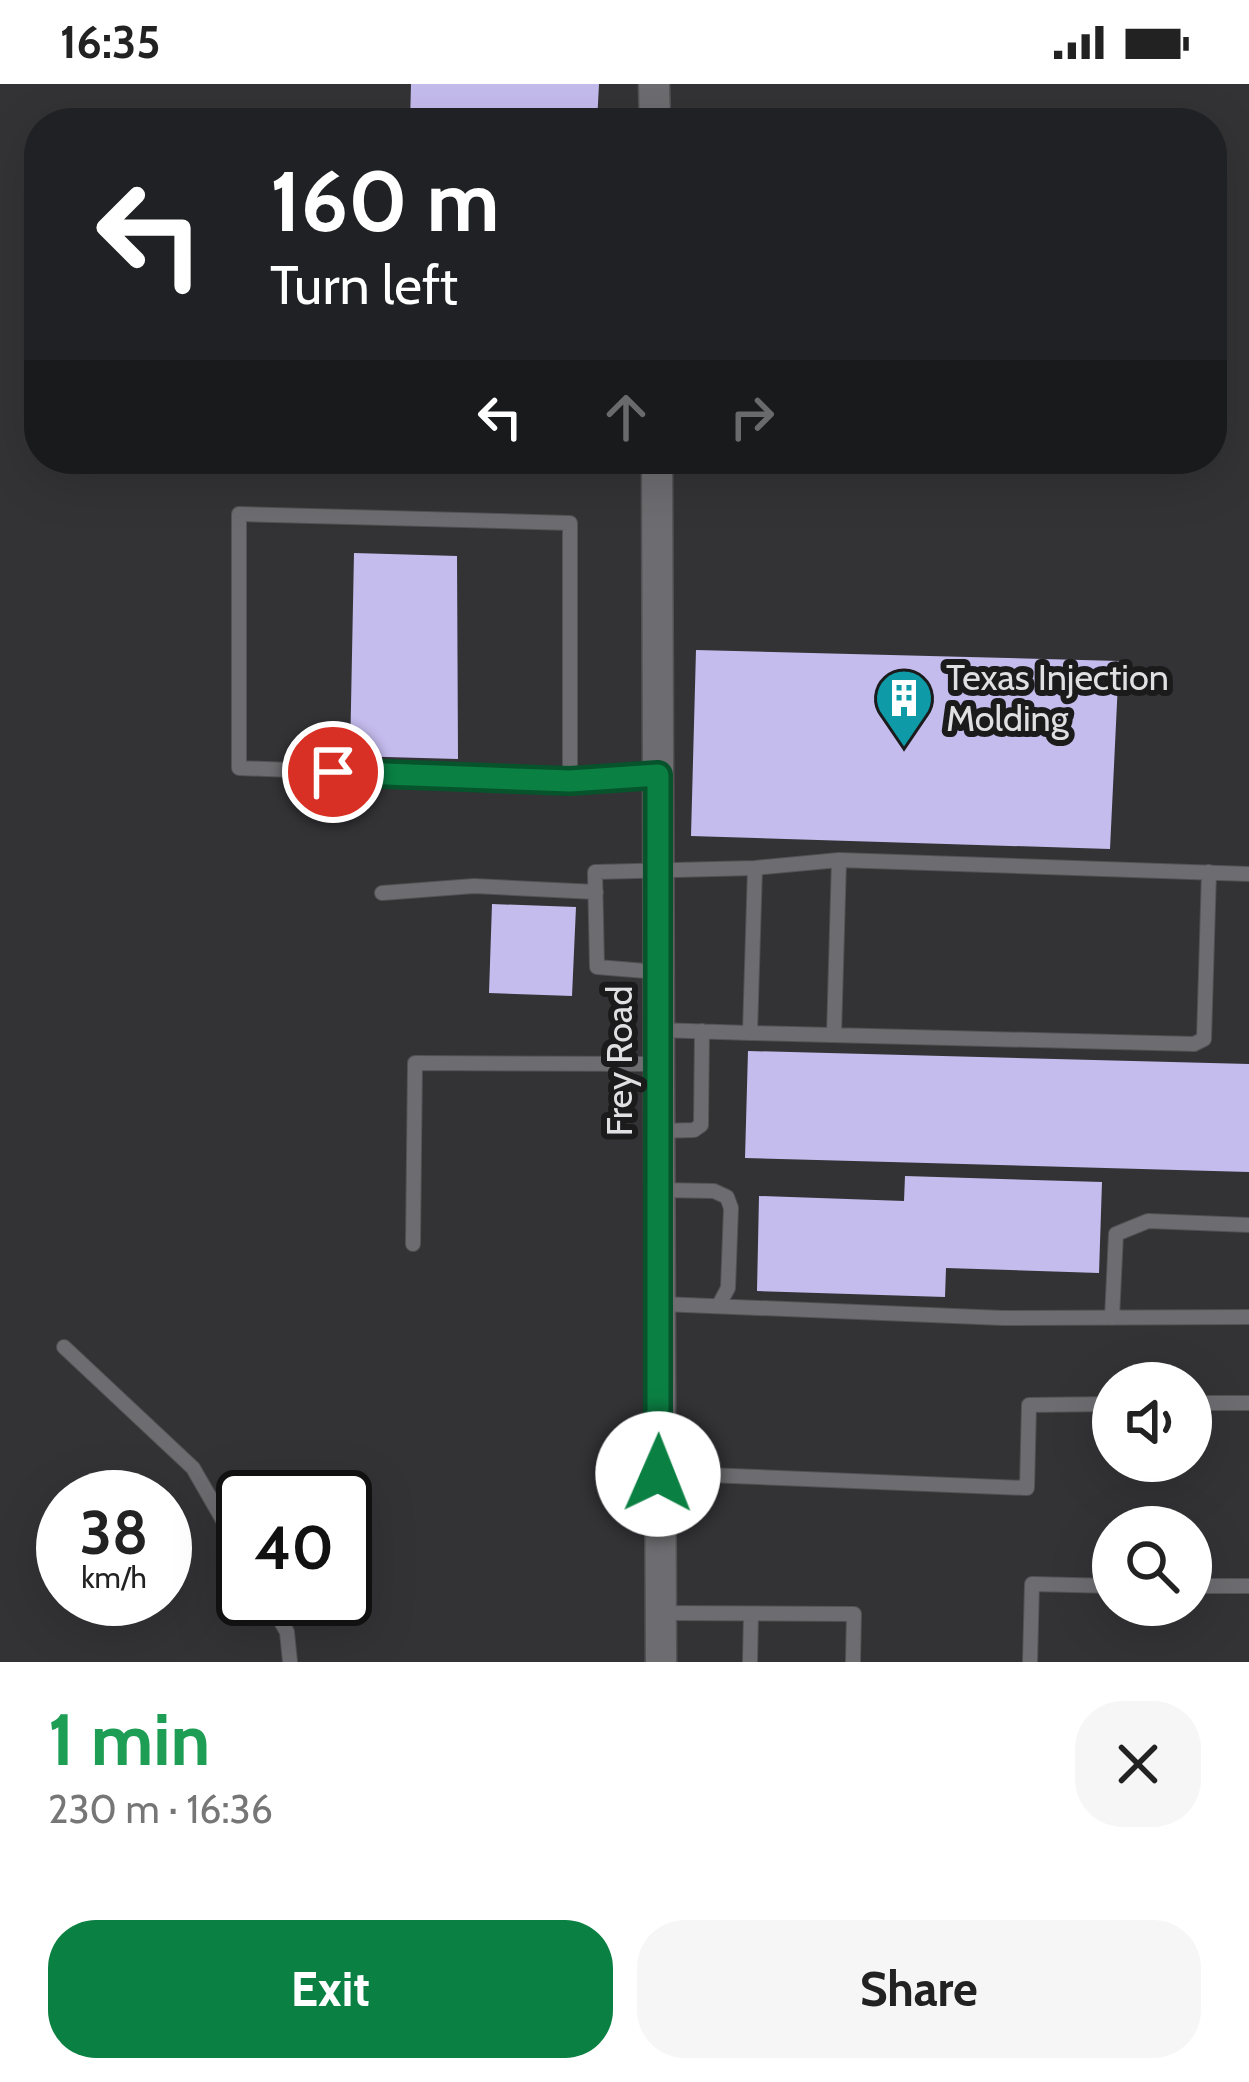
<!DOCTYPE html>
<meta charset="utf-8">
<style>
:root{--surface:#fff;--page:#f6f6f6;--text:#222;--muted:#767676;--accent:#0b8043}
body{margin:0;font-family:Cabin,sans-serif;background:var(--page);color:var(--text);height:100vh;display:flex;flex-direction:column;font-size:45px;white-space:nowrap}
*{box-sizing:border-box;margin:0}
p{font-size:39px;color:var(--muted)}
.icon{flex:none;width:66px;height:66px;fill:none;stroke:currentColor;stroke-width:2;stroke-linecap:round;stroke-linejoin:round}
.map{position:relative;height:1578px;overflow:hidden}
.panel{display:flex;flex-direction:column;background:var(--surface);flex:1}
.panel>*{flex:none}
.top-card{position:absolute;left:24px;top:24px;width:1203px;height:366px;border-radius:48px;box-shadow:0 12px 48px #0002;background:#202124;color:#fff;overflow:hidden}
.buttons{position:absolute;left:1092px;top:1278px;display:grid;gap:24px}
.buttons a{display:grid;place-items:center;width:120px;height:120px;border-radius:50%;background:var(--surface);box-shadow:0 12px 48px #0002;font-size:60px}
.speed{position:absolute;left:36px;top:1386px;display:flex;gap:24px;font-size:60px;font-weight:700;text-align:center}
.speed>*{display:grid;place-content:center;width:156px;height:156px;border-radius:50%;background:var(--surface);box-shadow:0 12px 48px #0002;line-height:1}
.speed small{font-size:30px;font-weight:400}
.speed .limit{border:6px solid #111;border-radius:18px;background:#fff;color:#111}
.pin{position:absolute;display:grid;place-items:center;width:102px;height:102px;color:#fff;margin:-51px;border:6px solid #fff;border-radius:50%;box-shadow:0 3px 12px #0007}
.me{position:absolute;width:132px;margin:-66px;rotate:1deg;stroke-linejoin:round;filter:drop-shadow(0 0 9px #0008)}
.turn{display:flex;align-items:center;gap:42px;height:252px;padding:0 48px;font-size:54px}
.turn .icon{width:156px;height:156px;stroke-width:2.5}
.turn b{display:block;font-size:84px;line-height:102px}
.lanes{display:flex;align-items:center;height:114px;padding:0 48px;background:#0003;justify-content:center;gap:60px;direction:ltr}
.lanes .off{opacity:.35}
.round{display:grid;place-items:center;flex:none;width:126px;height:126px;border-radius:48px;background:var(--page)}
.summary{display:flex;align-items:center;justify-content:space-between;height:204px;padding:0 48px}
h1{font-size:72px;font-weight:700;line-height:90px;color:#1e9e55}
.cta{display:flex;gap:24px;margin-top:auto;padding:24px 48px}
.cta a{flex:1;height:138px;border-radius:48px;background:var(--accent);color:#fff;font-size:48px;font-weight:700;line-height:138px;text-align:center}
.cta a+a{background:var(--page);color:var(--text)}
.status{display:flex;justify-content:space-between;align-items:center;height:84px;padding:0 60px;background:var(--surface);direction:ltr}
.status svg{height:33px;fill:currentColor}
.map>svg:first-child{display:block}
.building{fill:#c5bcee}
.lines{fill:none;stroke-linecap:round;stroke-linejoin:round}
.service-casing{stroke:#525254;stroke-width:16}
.tertiary-casing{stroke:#525254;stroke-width:33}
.service{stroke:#6d6c70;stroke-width:14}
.tertiary{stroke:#6d6c70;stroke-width:30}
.route-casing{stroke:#07532c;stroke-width:30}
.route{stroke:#0b8043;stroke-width:21}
.labels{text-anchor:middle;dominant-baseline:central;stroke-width:12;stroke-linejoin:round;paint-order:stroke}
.poi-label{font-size:36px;fill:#e0e0e2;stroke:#1b1b1c;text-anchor:start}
.street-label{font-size:36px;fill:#e0e0e2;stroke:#1b1b1c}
</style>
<div class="status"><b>16:35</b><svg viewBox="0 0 49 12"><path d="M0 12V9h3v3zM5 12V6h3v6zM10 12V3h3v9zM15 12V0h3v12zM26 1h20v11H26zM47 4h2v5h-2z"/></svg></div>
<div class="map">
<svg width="1249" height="1578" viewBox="0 0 1249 1578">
<rect width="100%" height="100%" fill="#333336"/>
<path class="building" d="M411 0H599L597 39H410Z
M354 469 457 472 458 675 350 672Z
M696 566 1119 577 1110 765 691 752Z
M492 820 576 823 572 912 489 909Z
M748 967 1249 980V1088L745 1074Z
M905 1092 1102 1098 1099 1189 946 1184 945 1213 757 1207 759 1112 904 1117Z"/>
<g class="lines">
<defs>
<path id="service" d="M239 430 570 439V697L239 684Z
M570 697 658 690
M755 784 839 776 1249 790
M382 809 474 802 596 808
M658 888 597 883 595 788 755 784 750 949 659 946
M750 949 1194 960 1204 955 1209 788
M834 951 839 776
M659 1047 694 1046 701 1041 702 947
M661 1106 714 1107 727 1113 731 1124 728 1204 720 1219
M413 1160 415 979 658 980
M662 1220 1003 1234 1249 1233
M1112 1234 1116 1150 1148 1137 1249 1141
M64 1263 193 1384 243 1471
M1191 1319H1249
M658 1389 1027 1404 1029 1321 1113 1320
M1191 1502H1249
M268 1515 287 1548 290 1578
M661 1529 854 1530 853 1578
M750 1578 751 1530
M1030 1578 1032 1500 1113 1502"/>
<path id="tertiary" d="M654 0 655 39
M657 375 661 1578"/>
</defs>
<use href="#service" class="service-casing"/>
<use href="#tertiary" class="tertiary-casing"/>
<use href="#service" class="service"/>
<use href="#tertiary" class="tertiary"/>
</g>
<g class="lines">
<defs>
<path id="route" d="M333 688 570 697 658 691V1390"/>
</defs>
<use href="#route" class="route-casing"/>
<use href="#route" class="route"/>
</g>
<defs>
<symbol id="building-pin" viewBox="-11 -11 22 30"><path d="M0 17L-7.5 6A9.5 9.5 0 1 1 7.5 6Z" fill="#0f9aa8" stroke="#1b1b1c"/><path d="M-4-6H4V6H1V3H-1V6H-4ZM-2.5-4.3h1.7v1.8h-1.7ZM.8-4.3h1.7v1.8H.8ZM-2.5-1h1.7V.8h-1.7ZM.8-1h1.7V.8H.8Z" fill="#fff"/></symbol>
</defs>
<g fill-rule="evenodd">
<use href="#building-pin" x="871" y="581" width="66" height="90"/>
</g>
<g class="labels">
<g class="poi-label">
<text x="946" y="593">Texas Injection<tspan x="946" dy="41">Molding</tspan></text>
</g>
<g class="street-label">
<text transform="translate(619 977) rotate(-90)">Frey Road</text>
</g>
</g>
</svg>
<div class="buttons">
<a><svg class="icon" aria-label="sound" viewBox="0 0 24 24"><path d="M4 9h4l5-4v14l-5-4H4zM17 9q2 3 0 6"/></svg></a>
<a><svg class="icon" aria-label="search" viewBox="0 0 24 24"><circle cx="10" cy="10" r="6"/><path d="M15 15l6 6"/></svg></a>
</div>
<div class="speed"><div>38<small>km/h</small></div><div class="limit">40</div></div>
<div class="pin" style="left:333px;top:688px;background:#d93025"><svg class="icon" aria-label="arrive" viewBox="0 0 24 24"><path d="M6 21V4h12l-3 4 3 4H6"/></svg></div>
<svg class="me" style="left:658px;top:1390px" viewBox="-20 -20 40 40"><circle r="19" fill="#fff"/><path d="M0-13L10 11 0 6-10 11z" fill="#0b8043"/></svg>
<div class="top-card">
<div class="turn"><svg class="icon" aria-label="left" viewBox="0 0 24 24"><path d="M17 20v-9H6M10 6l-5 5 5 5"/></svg><div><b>160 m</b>Turn left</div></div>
<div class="lanes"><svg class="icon" aria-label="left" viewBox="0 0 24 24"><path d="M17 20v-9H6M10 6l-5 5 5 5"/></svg><svg class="icon off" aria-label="ahead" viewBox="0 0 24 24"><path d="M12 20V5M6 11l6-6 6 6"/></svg><svg class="icon off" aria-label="right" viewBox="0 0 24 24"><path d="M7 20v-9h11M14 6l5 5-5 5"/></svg></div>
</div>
</div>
<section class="panel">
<div class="summary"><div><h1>1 min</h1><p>230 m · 16:36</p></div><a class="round"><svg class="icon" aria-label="close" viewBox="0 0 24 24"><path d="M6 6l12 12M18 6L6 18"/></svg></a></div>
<div class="cta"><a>Exit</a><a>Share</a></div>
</section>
